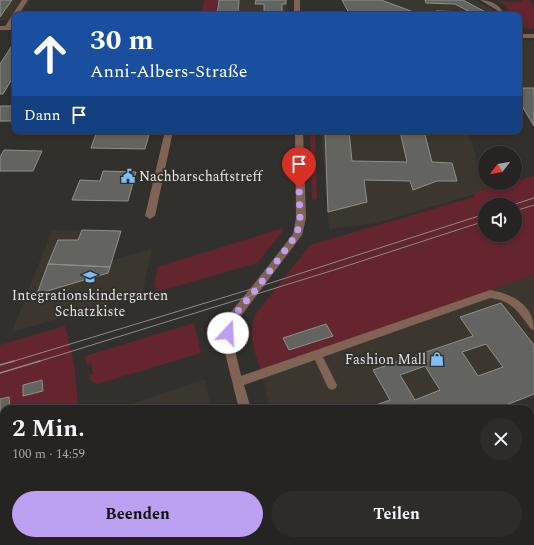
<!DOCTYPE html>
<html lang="de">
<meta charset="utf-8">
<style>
:root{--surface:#262422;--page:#2e2c2a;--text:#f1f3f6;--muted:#a4a4a5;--line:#424140;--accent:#bca0f2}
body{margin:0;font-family:Spectral,serif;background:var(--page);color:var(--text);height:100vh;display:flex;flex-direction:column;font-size:15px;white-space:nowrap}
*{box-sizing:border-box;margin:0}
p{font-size:13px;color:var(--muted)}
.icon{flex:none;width:22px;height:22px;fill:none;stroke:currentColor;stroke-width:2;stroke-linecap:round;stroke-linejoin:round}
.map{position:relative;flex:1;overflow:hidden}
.sheet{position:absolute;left:0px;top:405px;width:534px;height:140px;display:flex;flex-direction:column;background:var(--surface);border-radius:12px 12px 0 0;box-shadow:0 2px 6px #0003,0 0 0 1px var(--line)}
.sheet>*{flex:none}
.hud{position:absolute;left:12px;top:12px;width:510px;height:122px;border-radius:8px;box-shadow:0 2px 6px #0003,0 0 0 1px var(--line);background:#1a4fa0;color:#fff;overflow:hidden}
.needle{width:26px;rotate:239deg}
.fabs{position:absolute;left:478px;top:146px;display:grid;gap:8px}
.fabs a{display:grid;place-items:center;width:44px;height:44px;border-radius:50%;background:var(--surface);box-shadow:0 2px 6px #0003,0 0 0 1px var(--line);font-size:20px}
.pin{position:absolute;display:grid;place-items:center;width:34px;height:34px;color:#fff;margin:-41px -17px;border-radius:50% 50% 50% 0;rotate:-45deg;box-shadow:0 0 4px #0007}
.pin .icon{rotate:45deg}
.me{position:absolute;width:44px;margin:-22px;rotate:20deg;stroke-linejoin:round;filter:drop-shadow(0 0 3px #0008)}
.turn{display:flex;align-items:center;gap:14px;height:84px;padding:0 12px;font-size:18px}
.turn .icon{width:52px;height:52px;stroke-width:2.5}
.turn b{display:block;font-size:28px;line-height:34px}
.then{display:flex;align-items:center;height:38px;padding:0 12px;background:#0003;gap:8px;font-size:15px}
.round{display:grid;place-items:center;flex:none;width:42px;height:42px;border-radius:21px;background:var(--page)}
.headline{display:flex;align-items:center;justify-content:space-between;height:68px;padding:0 12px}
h1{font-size:24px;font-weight:700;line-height:30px}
.primary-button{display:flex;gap:8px;margin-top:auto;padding:8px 12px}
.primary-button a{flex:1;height:46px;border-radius:24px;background:var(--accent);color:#111;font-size:16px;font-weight:700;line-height:46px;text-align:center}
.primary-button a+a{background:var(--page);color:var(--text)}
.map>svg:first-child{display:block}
.built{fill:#3c372e}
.green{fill:#64252f;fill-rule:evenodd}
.building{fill:#63645f;stroke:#8f908b;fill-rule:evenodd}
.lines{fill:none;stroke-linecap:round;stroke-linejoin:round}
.service{fill:#816355;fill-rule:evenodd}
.minor{fill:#816355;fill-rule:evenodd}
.tram-far1{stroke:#8d8b89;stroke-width:1}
.tram{stroke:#8d8b89;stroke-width:1.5}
.route{stroke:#bca0f2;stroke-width:7;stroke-dasharray:0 12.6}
.labels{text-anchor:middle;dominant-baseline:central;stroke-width:4;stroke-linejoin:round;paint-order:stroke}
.poi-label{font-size:14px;fill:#e6e4e2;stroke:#32302d;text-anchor:start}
</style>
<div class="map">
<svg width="534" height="545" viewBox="0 0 534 545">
<rect width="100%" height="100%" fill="#32302d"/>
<path class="built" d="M0 0H31L20 15H15V20H0Z
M218 0H287V15H216Z
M343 0H474L490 8 495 15H350Z
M519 40 534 41V127L519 102Z
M321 131H467L488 190 376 223 329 229Z
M52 230 121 231 113 260 152 249 142 294 12 332Z
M534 275V396L500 409H270L261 370Z
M205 379 211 409H117Z
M534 463V545H341L351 541H530V465Z
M74 541H235L236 545H74Z"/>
<path class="green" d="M204 0H218L216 15H201Z
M522 0H529L534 8V29L519 27V15H511L507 7 499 1 523 2Z
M310 131H315L317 199 312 200Z
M534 176V275L261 370C254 351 247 333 256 314L310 245 474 197 476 192 508 183H515V181ZM485 205H515V235H485Z
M283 228V231L257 263 160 291 154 286 158 267Z
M194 323 201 353 97 384 89 380V375L93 374 91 363 87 364 85 356Z
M65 326 74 363 78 404 72 409H4V541H74V545H0V345Z"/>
<path class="building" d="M0 0H12L0 17Z
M219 0H239L238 12H264V4H255L256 0H286V4H282V15H217Z
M342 0H381L411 11 412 15H350Z
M425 0H463L491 15H437L436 11 470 12 455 4 426 3Z
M15 41V74L3 94H0V64Z
M523 88H534V126L519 101V90L524 89Z
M0 106H15V121H0Z
M97 131H150L145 149 91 148Z
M325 131H349L352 161 407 162 400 131H424L432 162 452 163 457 181H437L413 190 410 181 364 180 367 202 328 212Z
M4 150 42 151 33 171H0V157Z
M103 171 136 172 128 201 72 200 80 180 100 181Z
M82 230 121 231 110 267 48 264 58 240H78Z
M48 264 110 267 108 273 37 294Z
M501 303 534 345V394L496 409H371L370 407 390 400 373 370 473 336 460 317ZM486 344 503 367 478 376 462 352ZM425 366 440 390 415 400 400 375Z
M326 324 333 336 289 350 283 338Z
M42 380 43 391 23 396V385Z
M9 397 10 408 0 411V399Z
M4 492V510L1 511V493Z
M137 541H231L232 545H138Z
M356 541H370L371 545H347Z"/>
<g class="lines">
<path class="service" d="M22 0H28L18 15H15V20L9 29H5L4 28Z
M490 290C513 294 534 305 534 330L531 329C518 312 513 301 490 298L323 357 337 385 336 388 332 390 328 388 315 360 238 387 234 385 233 382 234 379 238 377Z
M434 541H446L447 545H435Z"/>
<path class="minor" d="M294 0H300V15H294Z
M480 0C491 0 500 5 505 15H499L497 10Z
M0 26H15V30H0Z
M519 34H534V38H519Z
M165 131H173L155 216 150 219 145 216Z
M295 131H303L306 218 302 235 235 324C230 348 245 385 251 409H239L223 345V333L229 314 254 284 293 234 296 218Z
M534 425V437L530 439V427Z
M271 541H285L286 545H272Z"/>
<path class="tram-far1" d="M512 205 534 198
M515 211 534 205
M11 362 258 287 485 214
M37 362 334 270 485 221"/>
<path class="tram" d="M0 365 14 361
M0 373 40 361"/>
</g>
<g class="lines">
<path class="route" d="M228 333 233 317 258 287 297 234 300 218 299 188"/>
</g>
<defs>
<symbol id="civic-bare" viewBox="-9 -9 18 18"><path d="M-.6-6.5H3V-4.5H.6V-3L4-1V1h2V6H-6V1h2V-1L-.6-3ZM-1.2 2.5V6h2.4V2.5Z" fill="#7cbef9" stroke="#32302d" stroke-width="2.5" paint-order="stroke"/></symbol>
<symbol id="school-bare" viewBox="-9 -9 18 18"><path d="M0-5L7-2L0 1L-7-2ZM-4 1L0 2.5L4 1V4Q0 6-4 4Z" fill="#7cbef9" stroke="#32302d" stroke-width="2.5" paint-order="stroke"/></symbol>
<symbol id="shop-bare" viewBox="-9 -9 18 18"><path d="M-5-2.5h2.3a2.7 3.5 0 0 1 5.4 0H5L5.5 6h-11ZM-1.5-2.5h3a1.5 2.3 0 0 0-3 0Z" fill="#7cbef9" stroke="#32302d" stroke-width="2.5" paint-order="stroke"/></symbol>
</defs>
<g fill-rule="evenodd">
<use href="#civic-bare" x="118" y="166" width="20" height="20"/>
<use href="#school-bare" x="80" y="267" width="20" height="20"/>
<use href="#shop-bare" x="427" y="349" width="20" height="20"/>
</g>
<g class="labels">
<g class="poi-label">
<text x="139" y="176">Nachbarschaftstreff</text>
<text x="90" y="295" text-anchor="middle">Integrationskindergarten<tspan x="90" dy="16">Schatzkiste</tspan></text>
<text x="426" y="359" text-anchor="end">Fashion Mall</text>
</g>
</g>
</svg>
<div class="fabs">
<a><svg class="needle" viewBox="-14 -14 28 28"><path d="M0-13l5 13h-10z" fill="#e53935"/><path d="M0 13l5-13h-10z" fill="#a4a4a5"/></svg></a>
<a><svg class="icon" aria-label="sound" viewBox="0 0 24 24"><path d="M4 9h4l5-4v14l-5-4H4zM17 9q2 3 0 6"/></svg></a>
</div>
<div class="pin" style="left:299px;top:188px;background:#d93025"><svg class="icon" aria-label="arrive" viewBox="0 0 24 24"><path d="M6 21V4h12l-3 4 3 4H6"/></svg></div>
<svg class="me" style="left:228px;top:333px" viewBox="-20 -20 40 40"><circle r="19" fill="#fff"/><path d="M0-13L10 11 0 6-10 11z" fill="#bca0f2"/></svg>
<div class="hud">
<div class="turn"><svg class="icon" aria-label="ahead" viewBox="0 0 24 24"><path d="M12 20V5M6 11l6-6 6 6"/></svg><div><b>30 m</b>Anni-Albers-Straße</div></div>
<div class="then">Dann<svg class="icon" aria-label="arrive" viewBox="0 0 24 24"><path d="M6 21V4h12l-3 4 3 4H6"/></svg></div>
</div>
<section class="sheet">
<div class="headline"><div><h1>2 Min.</h1><p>100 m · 14:59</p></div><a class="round"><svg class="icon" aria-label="close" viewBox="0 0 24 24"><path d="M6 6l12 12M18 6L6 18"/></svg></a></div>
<div class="primary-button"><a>Beenden</a><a>Teilen</a></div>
</section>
</div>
